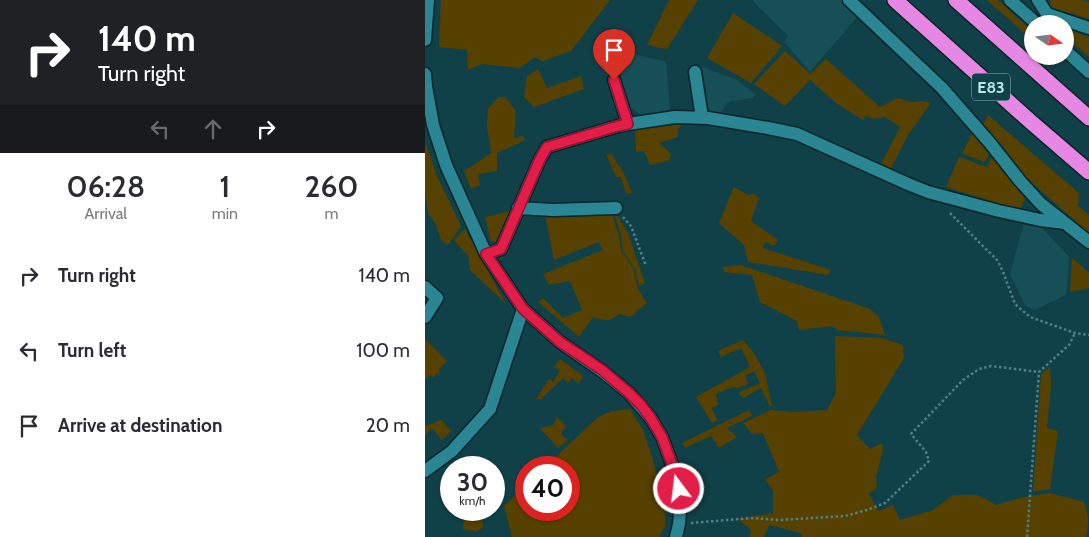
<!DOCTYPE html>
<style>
:root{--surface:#fff;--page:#f2f2f3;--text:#2b2b33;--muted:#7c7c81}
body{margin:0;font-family:Cabin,sans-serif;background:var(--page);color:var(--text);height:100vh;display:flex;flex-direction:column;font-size:19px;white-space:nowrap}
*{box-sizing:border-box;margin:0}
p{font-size:16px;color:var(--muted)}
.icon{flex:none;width:28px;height:28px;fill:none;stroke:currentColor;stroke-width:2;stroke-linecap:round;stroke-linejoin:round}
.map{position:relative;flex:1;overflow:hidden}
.panel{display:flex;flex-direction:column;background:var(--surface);width:425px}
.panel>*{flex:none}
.banner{background:#202124;color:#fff;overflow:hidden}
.needle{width:32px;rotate:104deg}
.tools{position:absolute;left:599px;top:15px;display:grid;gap:10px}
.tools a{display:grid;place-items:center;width:50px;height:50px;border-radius:50%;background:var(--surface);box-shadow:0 1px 4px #0004;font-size:25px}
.speed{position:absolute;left:15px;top:456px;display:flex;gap:10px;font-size:25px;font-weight:700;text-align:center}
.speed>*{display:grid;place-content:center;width:65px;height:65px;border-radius:50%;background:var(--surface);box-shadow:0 1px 4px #0004;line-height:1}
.speed small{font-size:12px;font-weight:400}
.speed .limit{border:8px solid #d22;background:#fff;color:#111}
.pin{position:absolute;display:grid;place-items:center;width:42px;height:42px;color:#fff;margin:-51px -21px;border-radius:50% 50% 50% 0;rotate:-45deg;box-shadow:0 0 5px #0007}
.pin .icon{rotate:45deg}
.me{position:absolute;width:55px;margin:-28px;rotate:345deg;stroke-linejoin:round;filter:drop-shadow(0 0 4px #0008)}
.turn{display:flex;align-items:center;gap:18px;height:105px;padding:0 15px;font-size:22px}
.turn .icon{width:65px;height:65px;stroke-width:2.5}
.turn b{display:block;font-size:35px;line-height:42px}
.lanes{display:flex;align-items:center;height:48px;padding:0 15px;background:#0003;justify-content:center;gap:25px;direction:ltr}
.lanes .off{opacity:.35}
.eta{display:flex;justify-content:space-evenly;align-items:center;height:85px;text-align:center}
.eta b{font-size:30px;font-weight:600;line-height:35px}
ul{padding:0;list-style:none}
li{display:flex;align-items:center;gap:15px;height:75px;padding:0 15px}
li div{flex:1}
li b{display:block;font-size:19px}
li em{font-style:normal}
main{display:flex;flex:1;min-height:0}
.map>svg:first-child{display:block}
.built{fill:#174f56}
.green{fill:#564100}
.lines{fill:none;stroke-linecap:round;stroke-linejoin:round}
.minor-casing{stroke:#092529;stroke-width:15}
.highway-casing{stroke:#092529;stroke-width:18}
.path{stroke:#517f85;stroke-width:2.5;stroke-dasharray:2.5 2.5;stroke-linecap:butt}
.minor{stroke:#2b8693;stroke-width:12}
.highway{stroke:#e687e3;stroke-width:15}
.route-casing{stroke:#92132f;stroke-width:12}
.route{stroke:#e11d48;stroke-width:9}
.labels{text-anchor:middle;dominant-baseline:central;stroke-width:5;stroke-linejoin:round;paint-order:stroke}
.shield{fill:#114148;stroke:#8bb6bc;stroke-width:1}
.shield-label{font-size:16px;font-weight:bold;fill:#bfe8ee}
</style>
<main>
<section class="panel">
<div class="banner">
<div class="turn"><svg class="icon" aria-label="right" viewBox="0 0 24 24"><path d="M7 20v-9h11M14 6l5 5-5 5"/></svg><div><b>140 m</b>Turn right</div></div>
<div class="lanes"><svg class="icon off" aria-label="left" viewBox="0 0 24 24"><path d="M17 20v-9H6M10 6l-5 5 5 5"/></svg><svg class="icon off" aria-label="ahead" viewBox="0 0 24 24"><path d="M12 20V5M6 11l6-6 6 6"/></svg><svg class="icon" aria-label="right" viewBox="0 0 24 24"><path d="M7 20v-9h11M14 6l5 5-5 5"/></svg></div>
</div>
<div class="eta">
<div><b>06:28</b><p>Arrival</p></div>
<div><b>1</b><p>min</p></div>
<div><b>260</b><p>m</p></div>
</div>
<ul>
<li><svg class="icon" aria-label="right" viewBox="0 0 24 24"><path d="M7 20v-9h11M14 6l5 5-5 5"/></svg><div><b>Turn right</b></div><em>140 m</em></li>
<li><svg class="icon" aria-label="left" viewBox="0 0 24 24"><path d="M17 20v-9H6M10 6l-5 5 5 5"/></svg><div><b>Turn left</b></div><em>100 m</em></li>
<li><svg class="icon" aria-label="arrive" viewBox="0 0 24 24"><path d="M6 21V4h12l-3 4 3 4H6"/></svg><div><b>Arrive at destination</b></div><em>20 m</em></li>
</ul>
</section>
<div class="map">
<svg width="664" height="537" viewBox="0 0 664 537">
<rect width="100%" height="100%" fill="#114148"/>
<path class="built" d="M327 0H417L433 16 385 72 359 42 363 36Z
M184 48 241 62 245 110 217 116 201 104 196 72 189 73 182 58Z
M277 67 310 79 330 94 328 98 306 101 301 104 296 113 284 111Z
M599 223 616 227 644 257 641 295 609 310 600 305 585 274Z"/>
<path class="green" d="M16 0H185L146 51 118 61 110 57 94 68 57 64 43 70 42 50 14 47Z
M244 0H273L242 49 222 45Z
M562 0H573L607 31V40Z
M625 0H657L664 2V19L626 7Z
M308 13 357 46 326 83 282 58Z
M640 28 664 37V57L640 36Z
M360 51 385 74 401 59 455 107 473 98 485 102 497 101 506 103 483 135 466 168 456 164 475 127 460 117 449 119 440 116 438 120 412 104 385 80 360 106 329 84Z
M113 69 122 88 156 76 159 89 109 107 99 97 102 76Z
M74 97H80L91 111 89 138 98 136 100 140 72 153V171L53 174 55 185 46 189 39 171 66 153 62 126 63 108Z
M563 115 654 193 653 206 664 215V233L596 173 577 145 558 125Z
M252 122 257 125 253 129V137L234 143 246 154 244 161 225 165 219 151 211 152 210 128Z
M547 133 564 154 560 162 537 154Z
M0 142 12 176 36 226 23 245 16 240 11 225 3 213 0 191Z
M181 154H187L194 167H196L207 193 201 194 196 177H191Z
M567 156 600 198 595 210 521 187 534 157 562 167Z
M309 187 323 195 329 194 334 198 326 221 353 240 350 246 340 242 338 248 406 270 404 275 323 262 319 245 294 223Z
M85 211 73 242 66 241 60 217Z
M120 214 143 217 187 215 194 235 196 250 208 268 213 289 222 303 205 317 194 314C185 322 179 321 168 317L154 337 113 302 118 298 138 318 157 310 145 281 124 285 118 274 178 250 174 242 129 260Z
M192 215 203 233 220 283 214 286 210 269 198 251 196 235 190 216Z
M40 229 81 304 45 270 43 256 29 240Z
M647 258 664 273V288L645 292Z
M316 265 445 309 454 317 460 335 412 330 408 326 374 330 372 321 335 302 327 275 299 272 298 267Z
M410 336 457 338 478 345 479 358 432 435 445 449 457 443 458 450 451 477 452 487 444 494 453 511 468 505 475 520 508 510 528 495H553L571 505 599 497 625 493 659 502C664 514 664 523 661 537H377L376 533 344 525 339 537H325L326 530 313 519 348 513V491L340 479 354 472 338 433 327 434 318 423 346 410 369 412 402 410 411 393Z
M0 339 22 361 14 369 15 372 8 377 5 375 0 380Z
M318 340 329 353 340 373 347 406 345 407 336 388 318 398 313 393 335 383 329 371 320 376 323 384 312 388 308 387 291 394 293 405 287 408 292 420 287 423 271 397 325 367 316 348 296 357 293 351Z
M135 359 158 376 154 384 147 378 143 383 138 378 116 399H111L124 379 128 382 135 370 129 367Z
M625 367 626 387 622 428 633 431 625 489 608 492 616 374Z
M205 409 218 430 228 460 240 510V526L234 537H87L79 506 101 485V510H144V468L120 467 173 417 187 411Z
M324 410 327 416 302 428 312 437 294 448 286 436 260 448 257 443Z
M132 417 141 426 136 434 143 440 133 448 115 428 128 425Z
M16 420 26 431 17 440 7 428 0 436V426Z
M37 510H40L47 519 57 513 58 527 51 532 38 529 39 515Z"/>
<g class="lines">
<defs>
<path id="minor" d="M424 0 517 88 565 143 595 181 616 204 664 242
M585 0 612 24
M613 0 622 14 664 28
M0 40 3 0
M640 50 664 72
M270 72 277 118
M0 74 1 86 8 125 21 165 61 254 98 309 135 342 177 371 204 393 225 417 237 437 252 478 256 501 254 524 251 537
M189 80 203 124
M93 208 128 210 191 208
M61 254 76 249 115 159 122 147 193 126 203 124 250 117 283 118 343 128 372 134 483 184 503 192 574 211 615 220 640 223
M0 287 12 298 0 317
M0 471 27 451 65 409 98 309"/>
<path id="highway" d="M470 0 606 122 664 172
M531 0 664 118"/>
</defs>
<use href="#minor" class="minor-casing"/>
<use href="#highway" class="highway-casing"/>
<path class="path" d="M525 213 573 261 578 272 590 304 605 317 650 333 664 335
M198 217 206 226 221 266
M266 523 326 518 354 520 420 516 442 510 460 503 504 461 501 452 486 434 538 380 554 369 566 366 614 372
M602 537 614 372 644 345 650 333"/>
<use href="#minor" class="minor"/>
<use href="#highway" class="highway"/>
</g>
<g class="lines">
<defs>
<path id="route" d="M189 80 203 124 193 126 122 147 115 159 76 249 61 254 98 309 135 342 177 370 204 393 216 405 225 417 237 437 252 478 254 489"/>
</defs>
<use href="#route" class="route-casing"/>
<use href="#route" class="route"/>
</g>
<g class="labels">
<rect class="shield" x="547" y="73.5" width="38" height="27" rx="4"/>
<g class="shield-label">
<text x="566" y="87">E83</text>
</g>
</g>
</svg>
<div class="tools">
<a><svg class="needle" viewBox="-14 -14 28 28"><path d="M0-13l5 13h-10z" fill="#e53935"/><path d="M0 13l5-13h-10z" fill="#7c7c81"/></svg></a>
</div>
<div class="speed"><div>30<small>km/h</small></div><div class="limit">40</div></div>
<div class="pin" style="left:189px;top:80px;background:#d93025"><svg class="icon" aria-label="arrive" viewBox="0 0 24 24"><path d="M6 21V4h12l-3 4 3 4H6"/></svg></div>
<svg class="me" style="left:254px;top:489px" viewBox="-20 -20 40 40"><circle r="17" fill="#e11d48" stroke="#fff" stroke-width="3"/><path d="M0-11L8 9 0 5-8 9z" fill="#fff"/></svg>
</div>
</main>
